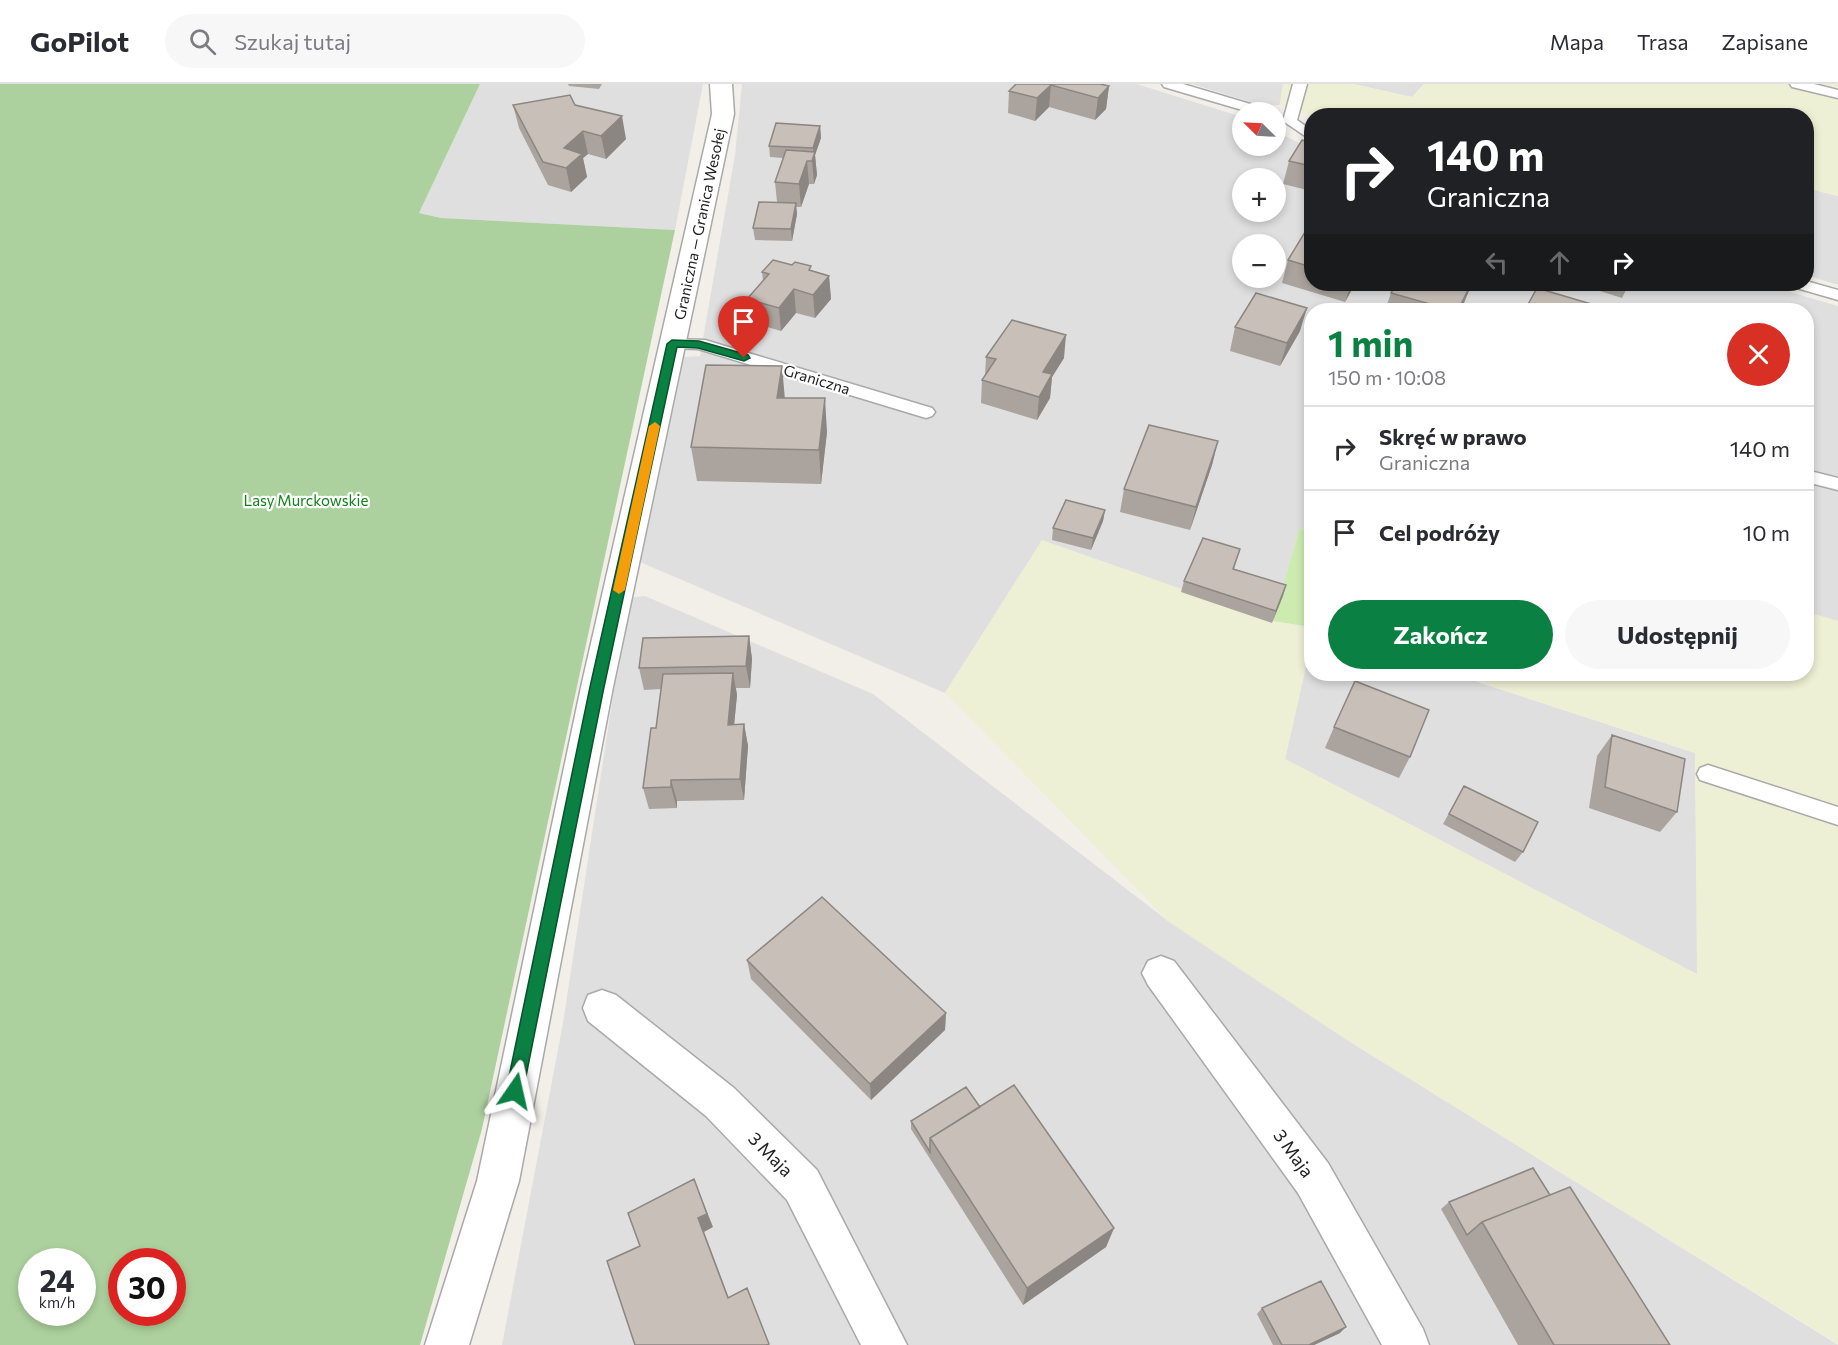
<!DOCTYPE html>
<html lang="pl">
<meta charset="utf-8">
<style>
:root{--surface:#fff;--page:#f7f7f7;--text:#2b2b33;--muted:#7c7c81;--line:#e1e1e2;--accent:#0b8043}
body{margin:0;font-family:Commissioner,sans-serif;background:var(--page);color:var(--text);height:100vh;display:flex;flex-direction:column;font-size:22px;white-space:nowrap}
*{box-sizing:border-box;margin:0}
p{font-size:20px;color:var(--muted)}
.icon{flex:none;width:33px;height:33px;fill:none;stroke:currentColor;stroke-width:2;stroke-linecap:round;stroke-linejoin:round}
.map{position:relative;flex:1;overflow:hidden}
.sheet{position:absolute;left:1304px;top:219px;width:510px;height:378px;display:flex;flex-direction:column;background:var(--surface);border-radius:24px;box-shadow:0 3px 9px #0003}
.sheet>*{flex:none}
.banner{position:absolute;left:1304px;top:24px;width:510px;height:183px;border-radius:24px;box-shadow:0 3px 9px #0003;background:#202124;color:#fff;overflow:hidden}
.needle{width:39px;rotate:294deg}
.fabs{position:absolute;left:1232px;top:18px;display:grid;gap:12px}
.fabs a{display:grid;place-items:center;width:54px;height:54px;border-radius:50%;background:var(--surface);box-shadow:0 3px 9px #0003;font-size:30px}
.speed{position:absolute;left:18px;top:1164px;display:flex;gap:12px;font-size:30px;font-weight:700;text-align:center}
.speed>*{display:grid;place-content:center;width:78px;height:78px;border-radius:50%;background:var(--surface);box-shadow:0 3px 9px #0003;line-height:1}
.speed small{font-size:15px;font-weight:400}
.speed .limit{border:9px solid #d22;background:#fff;color:#111}
.pin{position:absolute;display:grid;place-items:center;width:51px;height:51px;color:#fff;margin:-62px -26px;border-radius:50% 50% 50% 0;rotate:-45deg;box-shadow:0 0 6px #0007}
.pin .icon{rotate:45deg}
.me{position:absolute;width:66px;margin:-33px;rotate:11deg;stroke-linejoin:round;filter:drop-shadow(0 0 4px #0008)}
.turn{display:flex;align-items:center;gap:21px;height:126px;padding:0 24px;font-size:27px}
.turn .icon{width:78px;height:78px;stroke-width:2.5}
.turn b{display:block;font-size:42px;line-height:51px}
.lanes{display:flex;align-items:center;height:57px;padding:0 24px;background:#0003;justify-content:center;gap:30px;direction:ltr}
.lanes .off{opacity:.35}
.round{display:grid;place-items:center;flex:none;width:63px;height:63px;border-radius:32px;background:var(--page)}
.summary{display:flex;align-items:center;justify-content:space-between;height:102px;padding:0 24px}
h1{font-size:36px;font-weight:700;line-height:45px;color:var(--accent)}
.action{display:flex;gap:12px;margin-top:auto;padding:12px 24px}
.action a{flex:1;height:69px;border-radius:36px;background:var(--accent);color:#fff;font-size:24px;font-weight:700;line-height:69px;text-align:center}
.action a+a{background:var(--page);color:var(--text)}
ul{padding:0;list-style:none}
li{display:flex;align-items:center;gap:18px;height:84px;padding:0 24px;border-top:2px solid var(--line)}
li div{flex:1}
li b{display:block;font-size:22px}
li em{font-style:normal}
header{display:flex;align-items:center;gap:36px;box-sizing:border-box;height:84px;padding:0 30px;background:var(--surface);border-bottom:2px solid var(--line)}
header strong{font-size:28px}
nav{display:flex;gap:33px;margin-inline-start:auto;font-size:21px}
.search{width:420px;height:54px;background:var(--page);display:flex;align-items:center;gap:15px;box-sizing:border-box;padding:0 21px;border-radius:33px;color:var(--muted);font-size:22px}
.map>svg:first-child{display:block}
.residential{fill:#e0dfdf;fill-rule:evenodd}
.farmland{fill:#eef0d5}
.grass{fill:#cdebb0}
.forest{fill:#add19e;fill-rule:evenodd}
.lines{fill:none;stroke-linecap:round;stroke-linejoin:round}
.lane-casing{stroke:#a9a9a9;stroke-width:3}
.street-casing{stroke:#a9a9a9;stroke-width:3}
.lane{fill:#fff;fill-rule:evenodd}
.street{fill:#fff;fill-rule:evenodd}
.wall{fill:#aba49e}
.shaded-wall{fill:#8b8681}
.building{fill:#c7bfb8;stroke:#8b8681;stroke-width:1.5}
.route{fill:#0b8043;stroke:#07532c;stroke-width:1.5}
.slow{fill:#f59e0b}
.labels{text-anchor:middle;dominant-baseline:central;stroke-width:4.5;stroke-linejoin:round;paint-order:stroke}
.street-label{font-size:15px;fill:#222;stroke:#fff}
.park-label{font-size:15px;fill:#0c8416;stroke:#fff}
.near-street-label{font-size:18px;fill:#222;stroke:#fff}
</style>
<header>
<strong>GoPilot</strong>
<div class="search"><svg class="icon" aria-label="search" viewBox="0 0 24 24"><circle cx="10" cy="10" r="6"/><path d="M15 15l6 6"/></svg>Szukaj tutaj</div>
<nav><a>Mapa</a><a>Trasa</a><a>Zapisane</a></nav>
</header>
<div class="map">
<svg width="1838" height="1261" viewBox="0 0 1838 1261">
<rect width="100%" height="100%" fill="#f2efe9"/>
<path class="residential" d="M480 0H703L675 146 441 134 419 129Z
M742 0H1137L1242 33V62H1275V47L1311 65V200H1763L1838 222V537L1806 528V226H1311V446L1299 445 1273 537 1042 457 945 609 640 478 684 273 700 272 735 71ZM1242 94H1275V128H1242ZM1242 160H1275V194H1242Z
M1192 0H1283L1280 21 1263 22Z
M1353 0H1424L1412 13Z
M1806 104 1838 112V201L1806 191Z
M645 512 873 610 1168 837 1344 954 1838 1261H502L563 939 628 514Z
M1311 560V590H1453L1695 669 1698 891 1285 675Z"/>
<path class="farmland" d="M1283 0H1353L1412 13 1424 0H1838V112L1806 104V32H1313L1280 21Z
M1042 456 1273 537 1311 543V560L1285 675 1697 890 1695 669 1485 600 1486 590H1806V528L1838 537V1260L1344 954 1168 837 945 609Z"/>
<path class="grass" d="M1299 445 1311 446V543L1273 537Z"/>
<path class="forest" d="M0 0H480L419 129 441 134 675 146 482 1045 420 1261H0ZM32 1178H82V1228H32ZM122 1178H172V1228H122Z"/>
<g class="lines">
<defs>
<path id="lane" d="M1162 0H1183L1267 25 1269 28H1249L1164 3Z
M1293 0H1307L1297 36 1311 46V56L1283 37Z
M1790 0H1814L1838 6V14L1792 3Z
M1806 197 1838 206V216L1793 203 1791 200H1806Z
M672 255 705 256 932 324 935 328 932 332 926 334 698 265 666 264 664 260 666 256Z
M1806 386 1838 394V406L1806 398Z
M1708 681 1838 723V741L1700 696 1697 690 1700 684Z"/>
<path id="street" d="M710 0H732L734 30 613 603 519 1097 469 1261H425L477 1097 581 603 712 30Z
M1161 872 1174 877 1328 1079 1423 1245 1429 1261H1382L1298 1109 1148 901 1142 889 1148 877Z
M602 906 616 911 734 1004 817 1086 907 1261H861L787 1116 706 1032 588 937 583 924 588 911Z"/>
</defs>
<use href="#lane" class="lane-casing"/>
<use href="#street" class="street-casing"/>
<use href="#lane" class="lane"/>
<use href="#street" class="street"/>
</g>
<path class="wall" d="M568 0H602L599 5 569 2Z
M1016 0 1109 2 1106 25 1095 36 1049 23 1035 37 1008 29 1009 7Z
M513 21H575L626 55 606 75 588 70 583 74 587 93 571 108 548 101 519 44Z
M820 42 821 54 815 71 817 91 814 100H809L801 123H796L797 130 792 157 755 156 753 144 777 118 775 98 783 74 770 73 769 62Z
M1311 58V107L1283 100 1289 77Z
M1311 149V200H1355L1345 218 1282 199 1288 176Z
M811 186 829 192 831 215 815 234 796 229 781 247 750 238 747 215 763 197 762 188Z
M1578 200H1629L1622 214Z
M1391 209 1464 220 1461 226H1385Z
M1235 243 1300 247 1280 282 1230 267Z
M986 273 1064 274 1052 293 1050 314 1037 336 981 319 982 296 985 292Z
M785 314 827 348 821 400 697 397 691 363Z
M1218 357 1212 381 1190 446 1120 428 1124 405Z
M1105 426 1103 437 1091 466 1052 456 1053 444Z
M1240 465 1234 485 1286 501 1272 539 1181 508 1184 497Z
M749 552 752 575 750 604H736L737 611 734 641 744 640 748 662 744 716 677 717V724L649 725 643 704 656 644 661 605 644 606 639 584Z
M1334 643 1410 673 1399 694 1325 664Z
M1612 651 1677 728 1660 748 1589 724 1597 672Z
M1464 702 1523 768 1515 778 1443 740Z
M747 876 946 929 945 946 871 1016 751 895Z
M980 1023 1114 1144 1106 1163 1023 1221 911 1045V1037Z
M1550 1111 1670 1261H1518L1441 1125 1449 1118Z
M1262 1224 1340 1249 1314 1261H1273L1257 1230Z"/>
<path class="shaded-wall" d="M1051 1 1049 23 1035 37 1037 14Z
M1109 2 1106 25 1095 36 1098 14Z
M622 32 626 55 606 75 601 52Z
M820 42 821 54 815 71 817 91 814 100 812 77 814 73 813 64Z
M583 47 588 70 583 74 587 93 571 108 566 84 564 64Z
M807 77 809 100 801 123 799 100Z
M796 119 797 130 792 157 791 145Z
M829 192 831 215 815 234 813 211Z
M1351 200H1355L1345 218Z
M1472 200 1461 226H1458Z
M794 205 796 229 781 247 779 224Z
M1307 224 1300 247 1280 282 1287 259Z
M1066 251 1064 274 1052 293 1050 314 1037 336 1039 313 1043 288Z
M782 282 785 316 777 314Z
M825 314 827 348 821 400 819 366Z
M1218 357 1212 381 1190 446 1196 423Z
M1105 426 1103 437 1091 466 1093 454Z
M1286 501 1283 512 1272 539 1276 527Z
M749 552 752 575 750 604 746 582Z
M733 589 737 611 732 662 728 641Z
M744 640 748 662 744 716 740 695Z
M671 696 677 717V724L671 703Z
M946 929 945 946 871 1016 870 1000Z
M694 1095 713 1143 704 1148 733 1225 728 1214 698 1134Z
M1114 1144 1106 1163 1023 1221 1027 1204Z
M1346 1243 1340 1249 1314 1261H1309Z"/>
<path class="building" d="M1016 0H1100L1109 2 1098 14 1051 1 1037 14 1009 7Z
M570 11 575 21 622 32 601 52 583 47 564 64 582 70 566 84 543 78 513 21Z
M776 39 820 42 813 64 769 62Z
M1302 56 1311 58V82L1289 77Z
M786 66 815 68 812 77H807L799 100 775 98Z
M759 118 796 119 791 145 753 144Z
M1305 148 1311 149V183L1288 176Z
M773 176 792 181 795 178 811 182 809 186 829 192 813 211 794 205 779 224 747 215 769 190 762 188Z
M1396 200H1471L1458 226H1451L1391 209Z
M1537 204 1598 222 1596 226H1525Z
M1256 209 1307 224 1287 259 1235 243Z
M1738 224 1747 226H1736Z
M1012 236 1066 251 1043 288 1052 290 1039 313 982 296 996 275 986 273Z
M706 281 782 282 777 314H825L819 366 691 363Z
M1149 341 1218 357 1196 423 1124 405Z
M1066 416 1105 426 1093 454 1053 444Z
M1203 454 1240 465 1233 485 1286 501 1276 527 1184 497Z
M749 552 746 582 639 584 643 554Z
M733 589 728 641 744 640 740 695 671 696V703L643 704 651 644H656L663 590Z
M1355 597 1429 626 1410 673 1334 643Z
M1612 651 1685 675 1677 728 1605 703Z
M1464 702 1538 738 1523 768 1449 730Z
M822 813 946 929 870 1000 747 876Z
M1014 1001 1114 1144 1027 1204 930 1054Z
M966 1003 980 1023 930 1054V1068L911 1037Z
M1533 1084 1550 1111 1482 1138 1467 1151 1449 1118Z
M694 1095 707 1130 698 1134 728 1214 747 1204 769 1260 766 1261H635L607 1177 640 1162 628 1129Z
M1570 1103 1670 1261H1554L1482 1138Z
M1321 1197 1346 1243 1309 1261H1282L1262 1224Z"/>
<path class="route" d="M672 256 699 257 748 271 750 274 744 277 698 264 677 263 604 603 523 1007 521 1013 515 1015 509 1013 506 1007 590 603 667 260Z"/>
<path class="slow" d="M655 338 660 342 625 506 619 510 613 506 649 342Z"/>
<g class="labels">
<g class="street-label">
<text transform="translate(699 140) rotate(-78)">Graniczna — Granica Wesołej</text>
<text transform="translate(817 295) rotate(17)">Graniczna</text>
</g>
<g class="park-label">
<text x="306" y="416">Lasy Murckowskie</text>
</g>
<g class="near-street-label">
<text transform="translate(1294 1069) rotate(54)">3 Maja</text>
<text transform="translate(771 1070) rotate(45)">3 Maja</text>
</g>
</g>
</svg>
<div class="fabs">
<a><svg class="needle" viewBox="-14 -14 28 28"><path d="M0-13l5 13h-10z" fill="#e53935"/><path d="M0 13l5-13h-10z" fill="#7c7c81"/></svg></a>
<a>+</a>
<a>−</a>
</div>
<div class="speed"><div>24<small>km/h</small></div><div class="limit">30</div></div>
<div class="pin" style="left:744px;top:274px;background:#d93025"><svg class="icon" aria-label="arrive" viewBox="0 0 24 24"><path d="M6 21V4h12l-3 4 3 4H6"/></svg></div>
<svg class="me" style="left:515px;top:1007px" viewBox="-20 -20 40 40"><path d="M0-17L14 15 0 8-14 15z" fill="#0b8043" stroke="#fff" stroke-width="4"/></svg>
<div class="banner">
<div class="turn"><svg class="icon" aria-label="right" viewBox="0 0 24 24"><path d="M7 20v-9h11M14 6l5 5-5 5"/></svg><div><b>140 m</b>Graniczna</div></div>
<div class="lanes"><svg class="icon off" aria-label="left" viewBox="0 0 24 24"><path d="M17 20v-9H6M10 6l-5 5 5 5"/></svg><svg class="icon off" aria-label="ahead" viewBox="0 0 24 24"><path d="M12 20V5M6 11l6-6 6 6"/></svg><svg class="icon" aria-label="right" viewBox="0 0 24 24"><path d="M7 20v-9h11M14 6l5 5-5 5"/></svg></div>
</div>
<section class="sheet">
<div class="summary"><div><h1>1 min</h1><p>150 m · 10:08</p></div><a class="round" style="background:#d93025;color:#fff"><svg class="icon" aria-label="close" viewBox="0 0 24 24"><path d="M6 6l12 12M18 6L6 18"/></svg></a></div>
<ul>
<li><svg class="icon" aria-label="right" viewBox="0 0 24 24"><path d="M7 20v-9h11M14 6l5 5-5 5"/></svg><div><b>Skręć w prawo</b><p>Graniczna</p></div><em>140 m</em></li>
<li><svg class="icon" aria-label="arrive" viewBox="0 0 24 24"><path d="M6 21V4h12l-3 4 3 4H6"/></svg><div><b>Cel podróży</b></div><em>10 m</em></li>
</ul>
<div class="action"><a>Zakończ</a><a>Udostępnij</a></div>
</section>
</div>
